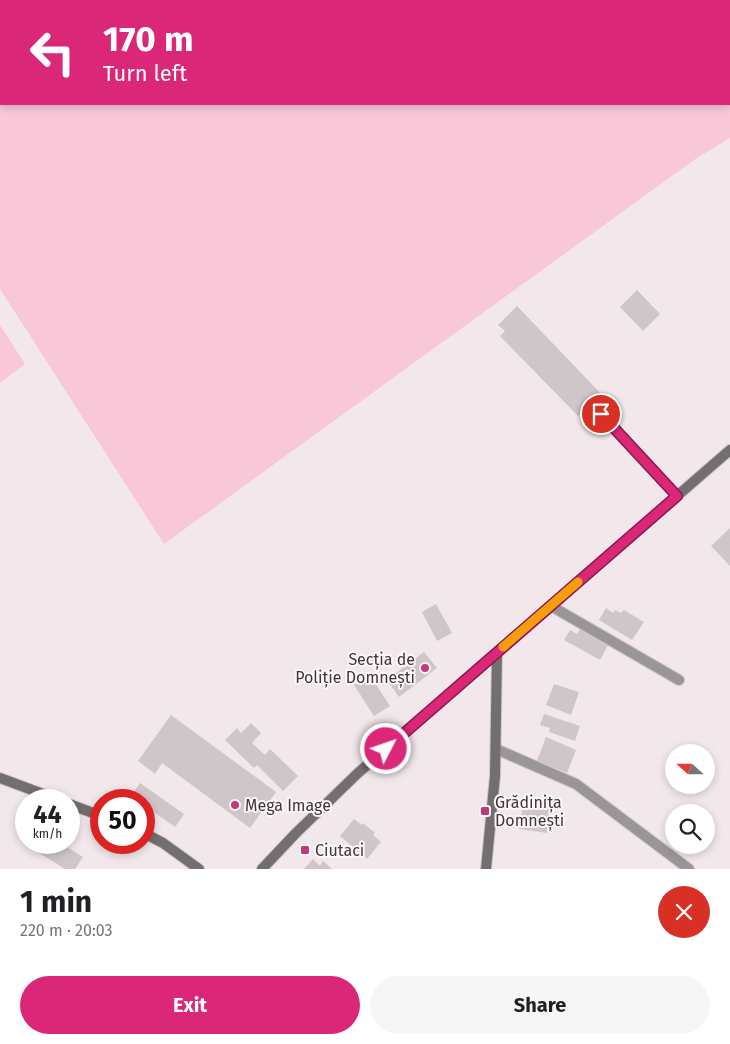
<!DOCTYPE html>
<meta charset="utf-8">
<style>
:root{--surface:#fff;--page:#f6f6f6;--text:#202124;--muted:#757577;--accent:#db2777}
body{margin:0;font-family:"Fira Sans",sans-serif;background:var(--page);color:var(--text);height:100vh;display:flex;flex-direction:column;font-size:19px;white-space:nowrap}
*{box-sizing:border-box;margin:0}
p{font-size:16px;color:var(--muted)}
.icon{flex:none;width:28px;height:28px;fill:none;stroke:currentColor;stroke-width:2;stroke-linecap:round;stroke-linejoin:round}
.map{position:relative;height:869px;overflow:hidden}
.side{display:flex;flex-direction:column;background:var(--surface);flex:1}
.side>*{flex:none}
.guide{position:absolute;left:0px;top:0px;width:730px;height:105px;box-shadow:0 2px 8px #0003;background:#db2777;color:#fff;overflow:hidden}
.needle{width:32px;rotate:291deg}
.fabs{position:absolute;left:665px;top:744px;display:grid;gap:10px}
.fabs a{display:grid;place-items:center;width:50px;height:50px;border-radius:50%;background:var(--surface);box-shadow:0 2px 8px #0003;font-size:25px}
.speed{position:absolute;left:15px;top:789px;display:flex;gap:10px;font-size:25px;font-weight:700;text-align:center}
.speed>*{display:grid;place-content:center;width:65px;height:65px;border-radius:50%;background:var(--surface);box-shadow:0 2px 8px #0003;line-height:1}
.speed small{font-size:12px;font-weight:400}
.speed .limit{border:8px solid #d22;background:#fff;color:#111}
.pin{position:absolute;display:grid;place-items:center;width:42px;height:42px;color:#fff;margin:-21px;border:2px solid #fff;border-radius:50%;box-shadow:0 1px 5px #0007}
.me{position:absolute;width:55px;margin:-28px;rotate:49deg;stroke-linejoin:round;filter:drop-shadow(0 0 4px #0008)}
.turn{display:flex;align-items:center;gap:18px;height:105px;padding:0 20px;font-size:22px}
.turn .icon{width:65px;height:65px;stroke-width:2.5}
.turn b{display:block;font-size:35px;line-height:42px}
.round{display:grid;place-items:center;flex:none;width:52px;height:52px;border-radius:26px;background:var(--page)}
.summary{display:flex;align-items:center;justify-content:space-between;height:85px;padding:0 20px}
h1{font-size:30px;font-weight:700;line-height:38px}
.action{display:flex;gap:10px;margin-top:auto;padding:10px 20px}
.action a{flex:1;height:58px;border-radius:30px;background:var(--accent);color:#fff;font-size:20px;font-weight:700;line-height:58px;text-align:center}
.action a+a{background:var(--page);color:var(--text)}
.map>svg:first-child{display:block}
.green{fill:#f8c8d8}
.building{fill:#cfc6c9}
.lines{fill:none;stroke-linecap:round;stroke-linejoin:round}
.lane-casing{stroke:#cec5c8;stroke-width:11}
.street-casing{stroke:#cec5c8;stroke-width:12}
.secondary-casing{stroke:#cec5c8;stroke-width:12}
.lane{stroke:#9a9697;stroke-width:9}
.street{stroke:#9a9697;stroke-width:10}
.secondary{stroke:#736e70;stroke-width:10}
.route-casing{stroke:#8e194d;stroke-width:12}
.route{stroke:#db2777;stroke-width:9}
.slow{stroke:#f59e0b;stroke-width:9}
.poi-dot{fill:#c03978;stroke:#fff5f8;stroke-width:2}
.labels{text-anchor:middle;dominant-baseline:central;stroke-width:4;stroke-linejoin:round;paint-order:stroke}
.poi-label{font-size:16px;fill:#3c383a;stroke:#fff5f8;text-anchor:start}
</style>
<div class="map">
<svg width="730" height="869" viewBox="0 0 730 869">
<rect width="100%" height="100%" fill="#f2e8eb"/>
<path class="green" d="M58 0H730V138L694 160 164 544 0 289V29L1 28V104H729V1H55Z
M0 325 25 364 0 383Z"/>
<path class="building" d="M637 290 660 314 643 331 620 307Z
M517 306 606 399 597 408 592 402 578 416 500 336 505 331 498 325Z
M730 528V566L711 546Z
M436 604 452 633 437 641 422 612Z
M606 608 613 613 615 610 621 613 624 610 644 622 632 640 599 620Z
M580 629 608 645 600 660 564 640 570 630 577 634Z
M424 652 437 668 399 697 387 680Z
M370 675 390 706 374 716 354 685Z
M554 684 579 692 571 715 546 705Z
M544 714 580 726 575 741 549 732 550 728 540 725Z
M171 715 276 792 250 828 162 763 155 774 138 761Z
M251 723 261 733 252 743 265 755 270 749 298 776 283 791 257 765 254 768 225 740 237 728 241 733Z
M546 737 576 750 567 773 537 761Z
M140 783 184 814 175 827 144 805V800H136L131 796Z
M524 800 551 804 547 833 519 829Z
M354 819 362 825 363 823 375 833 373 835 381 842 367 859 340 836Z
M41 842H59L83 857 75 869H65L36 851Z
M313 859 320 866 323 861 332 869H304Z"/>
<g class="lines">
<defs>
<path id="lane" d="M729 55 730 54"/>
<path id="street" d="M19 1 22 0
M0 11 1 10
M601 414 677 496
M551 606 679 680
M496 749 576 784 689 869"/>
<path id="secondary" d="M0 778 59 800
M69 804 101 816
M144 833 163 843 199 869
M262 869 296 833 358 773 730 450
M486 869 495 776 497 653"/>
</defs>
<use href="#lane" class="lane-casing"/>
<use href="#street" class="street-casing"/>
<use href="#secondary" class="secondary-casing"/>
<use href="#lane" class="lane"/>
<use href="#street" class="street"/>
<use href="#secondary" class="secondary"/>
</g>
<g class="lines">
<defs>
<path id="route" d="M386 749 677 496 601 414"/>
</defs>
<use href="#route" class="route-casing"/>
<use href="#route" class="route"/>
<path class="slow" d="M503 647 578 582"/>
</g>
<g class="poi-dot">
<circle cx="425" cy="668" r="5"/>
<circle cx="235" cy="805" r="5"/>
<rect x="480" y="806" width="10" height="10" rx="2.5"/>
<rect x="300" y="845" width="10" height="10" rx="2.5"/>
</g>
<g class="labels">
<g class="poi-label">
<text x="415" y="659" text-anchor="end">Secția de<tspan x="415" dy="18">Poliție Domnești</tspan></text>
<text x="495" y="802">Grădinița<tspan x="495" dy="18">Domnești</tspan></text>
<text x="245" y="805">Mega Image</text>
<text x="315" y="850">Ciutaci</text>
</g>
</g>
</svg>
<div class="fabs">
<a><svg class="needle" viewBox="-14 -14 28 28"><path d="M0-13l5 13h-10z" fill="#e53935"/><path d="M0 13l5-13h-10z" fill="#757577"/></svg></a>
<a><svg class="icon" aria-label="search" viewBox="0 0 24 24"><circle cx="10" cy="10" r="6"/><path d="M15 15l6 6"/></svg></a>
</div>
<div class="speed"><div>44<small>km/h</small></div><div class="limit">50</div></div>
<div class="pin" style="left:601px;top:414px;background:#d93025"><svg class="icon" aria-label="arrive" viewBox="0 0 24 24"><path d="M6 21V4h12l-3 4 3 4H6"/></svg></div>
<svg class="me" style="left:386px;top:749px" viewBox="-20 -20 40 40"><circle r="17" fill="#db2777" stroke="#fff" stroke-width="3"/><path d="M0-11L8 9 0 5-8 9z" fill="#fff"/></svg>
<div class="guide">
<div class="turn"><svg class="icon" aria-label="left" viewBox="0 0 24 24"><path d="M17 20v-9H6M10 6l-5 5 5 5"/></svg><div><b>170 m</b>Turn left</div></div>
</div>
</div>
<section class="side">
<div class="summary"><div><h1>1 min</h1><p>220 m · 20:03</p></div><a class="round" style="background:#d93025;color:#fff"><svg class="icon" aria-label="close" viewBox="0 0 24 24"><path d="M6 6l12 12M18 6L6 18"/></svg></a></div>
<div class="action"><a>Exit</a><a>Share</a></div>
</section>
